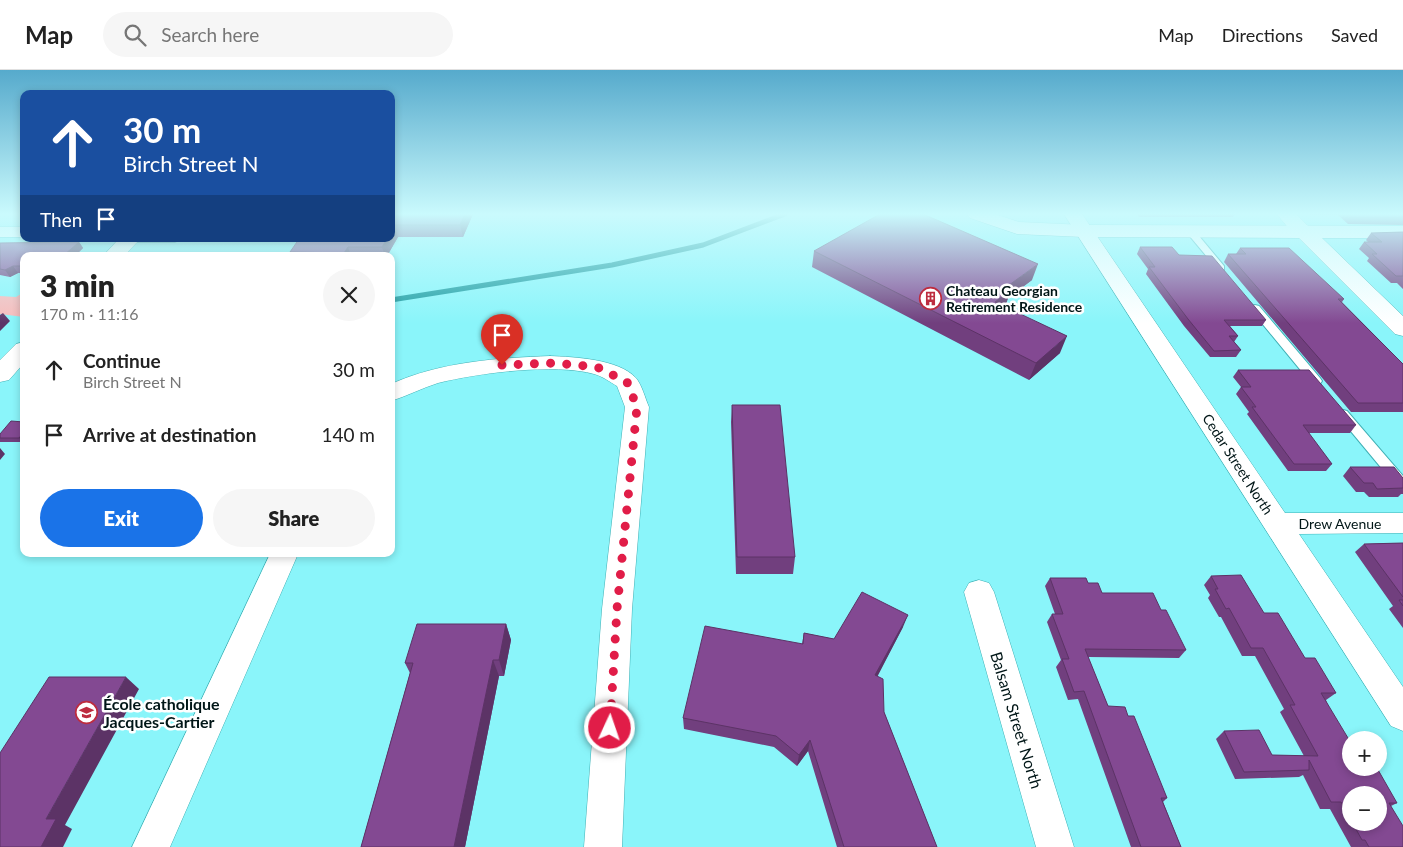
<!DOCTYPE html>
<meta charset="utf-8">
<style>
:root{--surface:#fff;--page:#f6f6f6;--text:#222;--muted:#767676;--line:#e0e0e0;--accent:#1a73e8}
body{margin:0;font-family:Lato,sans-serif;background:var(--page);color:var(--text);height:100vh;display:flex;flex-direction:column;font-size:19px;white-space:nowrap}
*{box-sizing:border-box;margin:0}
p{font-size:16px;color:var(--muted)}
.icon{flex:none;width:28px;height:28px;fill:none;stroke:currentColor;stroke-width:2;stroke-linecap:round;stroke-linejoin:round}
.map{position:relative;flex:1;overflow:hidden}
.sheet{position:absolute;left:20px;top:182px;width:375px;height:305px;display:flex;flex-direction:column;background:var(--surface);border-radius:10px;box-shadow:0 2px 8px #0003}
.sheet>*{flex:none}
.top-card{position:absolute;left:20px;top:20px;width:375px;height:152px;border-radius:10px;box-shadow:0 2px 8px #0003;background:#1a4fa0;color:#fff;overflow:hidden}
.tools{position:absolute;left:1342px;top:661px;display:grid;gap:10px}
.tools a{display:grid;place-items:center;width:45px;height:45px;border-radius:50%;background:var(--surface);box-shadow:0 2px 8px #0003;font-size:25px}
.pin{position:absolute;display:grid;place-items:center;width:42px;height:42px;color:#fff;margin:-51px -21px;border-radius:50% 50% 50% 0;rotate:-45deg;box-shadow:0 0 5px #0007}
.pin .icon{rotate:45deg}
.me{position:absolute;width:55px;margin:-28px;rotate:3deg;stroke-linejoin:round;filter:drop-shadow(0 0 4px #0008)}
.turn{display:flex;align-items:center;gap:18px;height:105px;padding:0 20px;font-size:22px}
.turn .icon{width:65px;height:65px;stroke-width:2.5}
.turn b{display:block;font-size:35px;line-height:42px}
.then{display:flex;align-items:center;height:48px;padding:0 20px;background:#0003;gap:10px;font-size:19px}
.round{display:grid;place-items:center;flex:none;width:52px;height:52px;border-radius:26px;background:var(--page)}
.overview{display:flex;align-items:center;justify-content:space-between;height:85px;padding:0 20px}
h1{font-size:30px;font-weight:800;line-height:38px}
.cta{display:flex;gap:10px;margin-top:auto;padding:10px 20px}
.cta a{flex:1;height:58px;border-radius:30px;background:var(--accent);color:#fff;font-size:20px;font-weight:800;line-height:58px;text-align:center}
.cta a+a{background:var(--page);color:var(--text)}
ul{padding:0;list-style:none}
li{display:flex;align-items:center;gap:15px;height:65px;padding:0 20px}
li div{flex:1}
li b{display:block;font-size:19px}
li em{font-style:normal}
header{display:flex;align-items:center;gap:30px;box-sizing:border-box;height:70px;padding:0 25px;background:var(--surface);border-bottom:1px solid var(--line)}
header strong{font-size:24px}
nav{display:flex;gap:28px;margin-inline-start:auto;font-size:18px}
.search{width:350px;height:45px;background:var(--page);display:flex;align-items:center;gap:12px;box-sizing:border-box;padding:0 18px;border-radius:28px;color:var(--muted);font-size:19px}
.map>svg:first-child{display:block}
.green{fill:#f9bbbb}
.lines{fill:none;stroke-linecap:round;stroke-linejoin:round}
.stream{stroke:#1c9ca2;stroke-width:5}
.lane-casing{stroke:#3fb0b5;stroke-width:2}
.street-casing{stroke:#3fb0b5;stroke-width:1}
.secondary-casing{stroke:#3fb0b5;stroke-width:1}
.lane{fill:#fff;fill-rule:evenodd}
.street{fill:#fff;fill-rule:evenodd}
.secondary{fill:#fff;fill-rule:evenodd}
.wall{fill:#713f7e;fill-rule:evenodd}
.shaded-wall{fill:#5c3366}
.building{fill:#834992;stroke:#5c3366}
.route{stroke:#e11d48;stroke-width:9;stroke-dasharray:0 16.2}
.labels{text-anchor:middle;dominant-baseline:central;stroke-width:5;stroke-linejoin:round;paint-order:stroke}
.poi-label{font-size:14px;font-weight:bold;fill:#011617;stroke:#fff;text-anchor:start}
.street-label{font-size:14px;fill:#011617;stroke:#fff}
.near-poi-label{font-size:16px;font-weight:bold;fill:#011617;stroke:#fff;text-anchor:start}
.near-street-label{font-size:16px;fill:#011617;stroke:#fff}
</style>
<header>
<strong>Map</strong>
<div class="search"><svg class="icon" aria-label="search" viewBox="0 0 24 24"><circle cx="10" cy="10" r="6"/><path d="M15 15l6 6"/></svg>Search here</div>
<nav><a>Map</a><a>Directions</a><a>Saved</a></nav>
</header>
<div class="map">
<svg width="1403" height="777" viewBox="0 0 1403 777">
<rect width="100%" height="100%" fill="#8af5fa"/>
<path class="green" d="M24 222V247L0 244V226L16 227Z"/>
<g class="lines">
<path class="stream" d="M391 230 612 195 703 175 785 144"/>
<defs>
<path id="lane" d="M1191 159 1194 160 1224 196V200H1218L1188 164V160Z
M126 169H180L175 172H130Z
M1255 235 1259 236 1320 308 1322 311 1320 314H1312L1251 240V236Z
M1343 340 1347 341 1403 406V420L1398 418 1339 347 1337 344 1339 341Z"/>
<path id="street" d="M1064 144H1082L1285 443H1403V463L1299 464 1403 617V661L1391 656Z
M1277 144H1296L1314 162 1311 166C1297 169 1285 155 1277 144Z
M0 157H24V167H0Z
M550 286C574 287 619 289 636 308 642 315 645 328 649 337L632 539 622 777H584L602 539 625 337 617 316C610 312 602 306 594 304 555 293 477 303 438 313 422 318 407 326 391 331V314C440 292 497 288 550 286Z
M270 484H298L170 777H132Z
M979 510 989 513 994 522 1074 777H1036L964 522 969 513Z"/>
<path id="secondary" d="M967 144H995L1019 152 1084 155 1403 156V168H1322L1403 246V266L1395 264 1299 168 1084 167 1017 164 970 148Z
M119 169H140L124 186H103Z
M24 272V293L9 310 0 312V290L16 274Z"/>
</defs>
<use href="#lane" class="lane-casing"/>
<use href="#street" class="street-casing"/>
<use href="#secondary" class="secondary-casing"/>
<use href="#lane" class="lane"/>
<use href="#street" class="street"/>
<use href="#secondary" class="secondary"/>
</g>
<path class="wall" d="M391 144H473L463 167H398L387 186H292L290 182Z
M1137 144H1235L1233 147H1139Z
M1309 144H1403V155L1348 154 1338 145H1311Z
M1403 162V219L1397 213H1391L1367 191 1369 188 1359 179 1364 172H1368L1366 170 1371 163Z
M79 172 83 178 75 186H24V203H18L10 207 0 205V173Z
M1140 177 1179 185 1266 250 1262 256H1230L1238 266 1234 272 1241 280 1236 287H1210L1184 256 1146 204 1148 199 1137 184Z
M1240 178 1344 229 1342 232 1403 294V342H1351L1224 192 1228 184H1236Z
M814 181 1032 210 1008 228 1005 237 1060 283 1029 310 812 197Z
M1238 300 1356 355 1350 363H1308L1332 394 1326 401H1288L1247 344 1249 342 1236 324 1241 317 1233 307Z
M732 335 795 487 793 504H736L731 352Z
M24 352V371L23 372H0V364Z
M1350 397 1403 408V424H1401L1398 427H1369L1364 422H1356L1343 406Z
M1403 473V558L1389 539 1393 536 1355 482 1364 474Z
M1211 506 1264 543 1336 623 1326 630 1351 698 1397 733 1391 736 1403 777H1351L1330 739H1320L1303 705 1299 707 1235 709 1216 669 1224 661 1272 685 1304 686 1280 642 1284 639 1255 586H1242L1221 547H1219L1208 528 1210 525 1204 515ZM1351 725 1379 752H1351Z
M1050 508 1088 513 1102 523 1161 540 1186 580 1179 588 1088 587 1108 636 1128 646 1167 728 1163 732 1181 777H1131L1078 629 1068 630 1056 597 1061 590 1047 552 1052 544H1055L1045 516Z
M506 554 511 570 504 606H499L465 777H361L410 603 405 593Z
M903 557 877 606 884 642 937 777H837L808 681 797 696 774 677 684 659 683 648 802 574 804 563 834 569Z"/>
<path class="shaded-wall" d="M465 144H473L463 167 460 155Z
M394 155 398 167 387 186H385L382 177 387 169H391V161Z
M79 172 83 178 75 186H63Z
M348 177 351 186H345L344 183Z
M1038 194 1032 210 1008 228 1005 237 995 232 1005 218Z
M13 196 18 203 10 207 5 200Z
M3 243 10 251 0 261V245Z
M1067 266 1060 283 1029 310 1036 293Z
M24 362V371L23 372 19 368Z
M0 378 5 384 0 390Z
M908 545 903 557 872 617 875 605Z
M506 554 511 570 504 606 499 590Z
M493 590 499 606 465 777H454Z
M126 607 139 619 65 755 72 759 63 777H41L46 749Z
M810 670 808 681 797 696 799 685Z"/>
<path class="building" d="M391 144H465L460 155H394L391 161Z
M880 144H923L1038 194 1005 218 1011 220 995 232 1067 266 1036 293 814 181Z
M1349 144H1403V147H1352Z
M1403 162V206H1396L1372 184H1377L1364 172H1382L1371 163Z
M299 169H387L382 177H348L344 183 290 182Z
M79 172 63 186H24V196H13L5 200 0 199V173Z
M1140 177H1172L1179 185 1212 186 1266 250H1224L1238 266H1229L1241 280 1214 281 1188 249 1149 197H1155Z
M1240 178H1289L1344 229H1338L1403 294V333H1358L1228 184H1246Z
M1238 300H1309L1356 355H1303L1332 394H1294L1252 337H1256L1241 317H1251Z
M732 335H780L795 487H737Z
M11 351 24 352V362L19 368H0V364Z
M1350 397H1394L1403 408V418L1377 419 1373 413H1364Z
M1403 473V527L1364 474Z
M1241 505 1264 543H1278L1305 588H1315L1336 623H1321L1351 673V698H1377L1397 733H1389L1403 756V777H1369L1365 770H1362L1352 752H1379V725H1351V750L1341 732H1331L1309 690V700L1244 702 1224 661 1259 660 1272 685 1318 686 1290 635H1295L1263 578H1251L1229 538 1226 539 1215 519H1218L1211 506Z
M1050 508H1086L1088 513H1098L1102 523H1153L1161 540H1166L1186 580 1085 579 1108 636 1125 637 1128 646H1134L1167 728H1161L1181 777H1141L1084 621 1074 622 1062 589H1069L1052 544H1063Z
M862 522 908 545 875 605 883 609 884 642 937 777H844L810 670 799 685 776 666 683 648 705 556 803 574 804 563 834 569Z
M1399 530H1403V536Z
M417 554H506L499 590H493L454 777H361L413 593H405Z
M49 607H126L46 749H56L41 777H0V683Z"/>
<linearGradient id="sky" x2="0" y2="1"><stop stop-color="#56aacc"/><stop offset="0.57" stop-color="#cafafd"/><stop offset="1" stop-color="#cafafd" stop-opacity="0"/></linearGradient>
<rect width="1403" height="253" fill="url(#sky)"/>
<g class="lines">
<path class="route" d="M502 295 554 293 597 297 627 312 637 337 617 539 610 658"/>
</g>
<defs>
<symbol id="building-ring" viewBox="-11 -11 22 22"><circle r="9.5" fill="#fff" stroke="#bd2c3f" stroke-width="1.5"/><path d="M-4-6H4V6H1V3H-1V6H-4ZM-2.5-4.3h1.7v1.8h-1.7ZM.8-4.3h1.7v1.8H.8ZM-2.5-1h1.7V.8h-1.7ZM.8-1h1.7V.8H.8Z" fill="#bd2c3f"/></symbol>
<symbol id="school-ring" viewBox="-11 -11 22 22"><circle r="9.5" fill="#fff" stroke="#bd2c3f" stroke-width="1.5"/><path d="M0-5L7-2L0 1L-7-2ZM-4 1L0 2.5L4 1V4Q0 6-4 4Z" fill="#bd2c3f"/></symbol>
</defs>
<g fill-rule="evenodd">
<use href="#building-ring" x="918" y="216" width="25" height="25"/>
<use href="#school-ring" x="74" y="630" width="25" height="25"/>
</g>
<g class="labels">
<g class="poi-label">
<text x="946" y="220">Chateau Georgian<tspan x="946" dy="16">Retirement Residence</tspan></text>
</g>
<g class="street-label">
<text transform="translate(1238 394) rotate(57)">Cedar Street North</text>
<text x="1340" y="453">Drew Avenue</text>
</g>
<g class="near-poi-label">
<text x="103" y="633">École catholique<tspan x="103" dy="18">Jacques-Cartier</tspan></text>
</g>
<g class="near-street-label">
<text transform="translate(1017 650) rotate(73)">Balsam Street North</text>
</g>
</g>
</svg>
<div class="tools">
<a>+</a>
<a>−</a>
</div>
<div class="pin" style="left:502px;top:295px;background:#d93025"><svg class="icon" aria-label="arrive" viewBox="0 0 24 24"><path d="M6 21V4h12l-3 4 3 4H6"/></svg></div>
<svg class="me" style="left:610px;top:658px" viewBox="-20 -20 40 40"><circle r="17" fill="#e11d48" stroke="#fff" stroke-width="3"/><path d="M0-11L8 9 0 5-8 9z" fill="#fff"/></svg>
<div class="top-card">
<div class="turn"><svg class="icon" aria-label="ahead" viewBox="0 0 24 24"><path d="M12 20V5M6 11l6-6 6 6"/></svg><div><b>30 m</b>Birch Street N</div></div>
<div class="then">Then<svg class="icon" aria-label="arrive" viewBox="0 0 24 24"><path d="M6 21V4h12l-3 4 3 4H6"/></svg></div>
</div>
<section class="sheet">
<div class="overview"><div><h1>3 min</h1><p>170 m · 11:16</p></div><a class="round"><svg class="icon" aria-label="close" viewBox="0 0 24 24"><path d="M6 6l12 12M18 6L6 18"/></svg></a></div>
<ul>
<li><svg class="icon" aria-label="ahead" viewBox="0 0 24 24"><path d="M12 20V5M6 11l6-6 6 6"/></svg><div><b>Continue</b><p>Birch Street N</p></div><em>30 m</em></li>
<li><svg class="icon" aria-label="arrive" viewBox="0 0 24 24"><path d="M6 21V4h12l-3 4 3 4H6"/></svg><div><b>Arrive at destination</b></div><em>140 m</em></li>
</ul>
<div class="cta"><a>Exit</a><a>Share</a></div>
</section>
</div>
